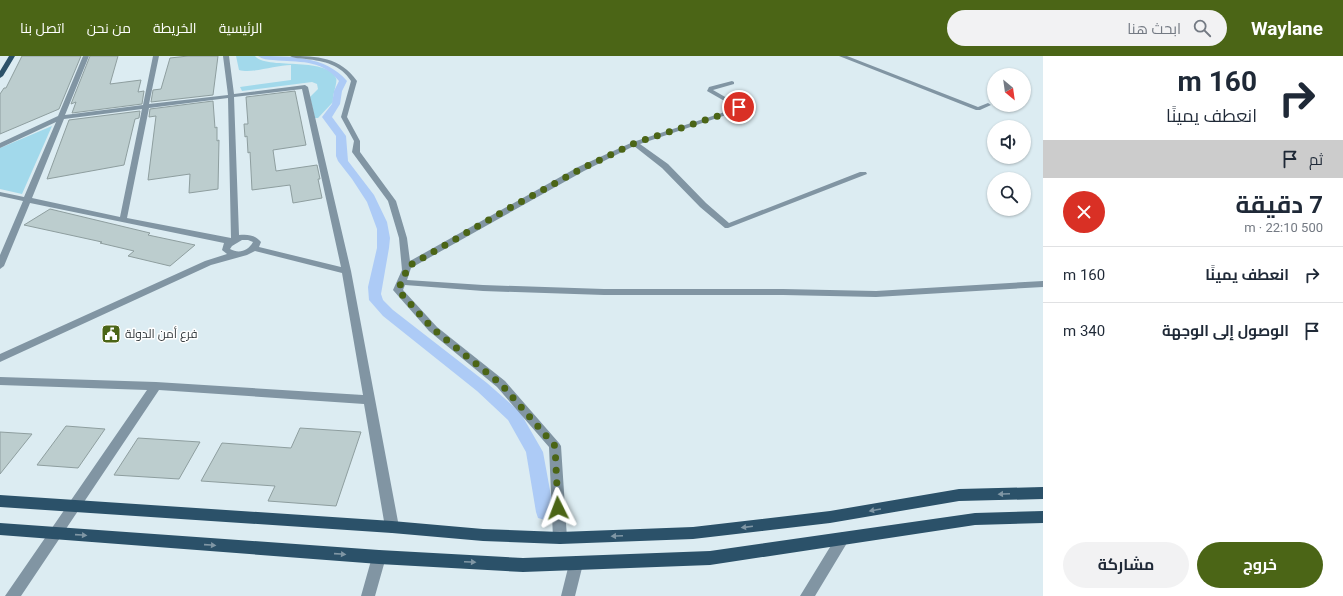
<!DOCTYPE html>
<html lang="ar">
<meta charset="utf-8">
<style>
:root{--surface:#fff;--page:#f2f2f3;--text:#1f2937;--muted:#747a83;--line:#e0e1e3;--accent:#4b6516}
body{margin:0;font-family:Roboto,Cairo,sans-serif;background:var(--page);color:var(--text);direction:rtl;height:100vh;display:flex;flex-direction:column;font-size:15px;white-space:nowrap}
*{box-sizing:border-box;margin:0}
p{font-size:13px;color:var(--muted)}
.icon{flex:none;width:22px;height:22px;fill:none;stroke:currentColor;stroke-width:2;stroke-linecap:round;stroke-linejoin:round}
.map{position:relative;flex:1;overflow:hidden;direction:ltr}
.details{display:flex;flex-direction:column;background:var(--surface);width:300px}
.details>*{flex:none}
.hud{background:#fff;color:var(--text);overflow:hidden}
.needle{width:26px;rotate:151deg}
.fabs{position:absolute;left:987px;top:12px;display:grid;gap:8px}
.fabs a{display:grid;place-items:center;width:44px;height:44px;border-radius:50%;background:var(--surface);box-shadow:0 1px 3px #0004;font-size:20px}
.pin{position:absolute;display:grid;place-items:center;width:34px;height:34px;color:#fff;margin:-17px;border:2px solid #fff;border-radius:50%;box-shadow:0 1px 4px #0007}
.me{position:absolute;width:44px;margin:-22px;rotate:357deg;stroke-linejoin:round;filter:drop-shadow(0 0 3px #0008)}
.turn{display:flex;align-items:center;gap:14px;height:84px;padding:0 20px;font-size:18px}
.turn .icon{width:52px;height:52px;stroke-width:2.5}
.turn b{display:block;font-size:28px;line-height:34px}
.then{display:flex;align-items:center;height:38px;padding:0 20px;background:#0003;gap:8px;font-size:15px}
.round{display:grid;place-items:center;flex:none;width:42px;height:42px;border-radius:21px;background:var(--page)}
.headline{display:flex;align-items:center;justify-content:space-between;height:68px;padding:0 20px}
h1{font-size:24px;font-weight:700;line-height:30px}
.action{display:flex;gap:8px;margin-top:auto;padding:8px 20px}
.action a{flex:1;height:46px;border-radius:24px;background:var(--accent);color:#fff;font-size:16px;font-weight:700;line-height:46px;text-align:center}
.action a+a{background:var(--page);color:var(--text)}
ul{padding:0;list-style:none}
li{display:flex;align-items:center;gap:12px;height:56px;padding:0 20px;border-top:1px solid var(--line)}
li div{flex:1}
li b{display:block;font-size:15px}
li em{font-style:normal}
header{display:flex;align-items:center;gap:24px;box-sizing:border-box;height:56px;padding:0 20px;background:var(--accent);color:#fff}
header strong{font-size:19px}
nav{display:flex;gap:22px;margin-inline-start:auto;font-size:14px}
.search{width:280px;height:36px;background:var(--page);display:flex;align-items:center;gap:10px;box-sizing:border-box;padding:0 14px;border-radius:22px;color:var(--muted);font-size:15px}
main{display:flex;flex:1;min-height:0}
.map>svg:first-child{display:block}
.green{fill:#a2d9eb}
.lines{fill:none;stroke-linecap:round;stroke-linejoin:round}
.canal{fill:#adcbf6;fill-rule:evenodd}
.building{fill:#bccdce;stroke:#8e9e9f}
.minor{fill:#8195a3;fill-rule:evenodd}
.major{fill:#2b5169;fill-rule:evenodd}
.oneway{fill:#8097a5}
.route{stroke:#4b6516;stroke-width:7;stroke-dasharray:0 12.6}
.labels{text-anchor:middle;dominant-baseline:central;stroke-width:3;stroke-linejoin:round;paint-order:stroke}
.poi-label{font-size:12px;fill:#33393c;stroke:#fff;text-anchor:start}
</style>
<header>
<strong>Waylane</strong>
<div class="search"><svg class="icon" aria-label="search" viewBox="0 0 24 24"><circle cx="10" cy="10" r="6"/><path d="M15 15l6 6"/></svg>ابحث هنا</div>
<nav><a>الرئيسية</a><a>الخريطة</a><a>من نحن</a><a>اتصل بنا</a></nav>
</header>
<main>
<section class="details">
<div class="hud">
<div class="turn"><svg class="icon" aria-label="right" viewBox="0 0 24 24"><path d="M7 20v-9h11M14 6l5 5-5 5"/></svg><div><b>160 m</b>انعطف يمينًا</div></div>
<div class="then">ثم<svg class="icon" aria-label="arrive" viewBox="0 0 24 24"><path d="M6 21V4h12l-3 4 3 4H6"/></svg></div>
</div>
<div class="headline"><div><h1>7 دقيقة</h1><p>500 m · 22:10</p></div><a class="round" style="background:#d93025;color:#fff"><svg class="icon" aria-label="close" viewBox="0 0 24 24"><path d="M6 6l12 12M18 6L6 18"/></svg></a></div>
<ul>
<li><svg class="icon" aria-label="right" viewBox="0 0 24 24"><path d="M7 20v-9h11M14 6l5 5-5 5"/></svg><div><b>انعطف يمينًا</b></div><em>160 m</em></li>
<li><svg class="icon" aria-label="arrive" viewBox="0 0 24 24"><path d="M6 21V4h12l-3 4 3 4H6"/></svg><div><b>الوصول إلى الوجهة</b></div><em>340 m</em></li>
</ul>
<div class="action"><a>خروج</a><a>مشاركة</a></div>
</section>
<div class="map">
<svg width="1043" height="540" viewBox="0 0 1043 540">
<rect width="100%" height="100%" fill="#dcecf2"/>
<path class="green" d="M236 0H255C265 14 326 0 336 22 338 26 332 39 333 46L318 62H315L310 41 318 33 317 28 312 26 242 35 240 31 291 24V9C275 9 252 18 239 14Z
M52 70 22 138 0 133V92Z"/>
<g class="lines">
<path class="canal" d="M258 0C290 0 326 0 347 25L342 35 340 48 332 61 346 80 348 105 374 139 387 166 390 182 389 192 381 238 383 244 393 254 487 327 520 356 543 396 554 456 552 462 545 464 538 462 536 456 526 396 508 364 477 335 383 260 369 244 368 231 377 192V173L367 146 352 123 338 105 336 100V80L322 61 332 48 334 35 339 25C320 2 299 7 273 4 268 4 262 3 258 0Z"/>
</g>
<path class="building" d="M22 0H81L59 53 0 78V38L4 32H6Z
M90 0H118L110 28 141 24 138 36 144 35 142 48 72 57 76 46 71 48Z
M188 0H218L213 39 151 46 153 34 161 33 170 2Z
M295 35 306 89 273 94 276 115 317 109 320 123H318L322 142 293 147 290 129 252 134 250 96 248 97 247 80 245 81 244 68H248L246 41Z
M213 45 215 72 217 71V85L219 84 218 133 189 137 190 118 148 124 156 60 149 61 150 53Z
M140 55 139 62 135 63 124 109 47 123 69 64Z
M50 153 150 177 148 179 195 189 170 210 128 200 134 195 100 187 102 186 24 169Z
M66 370 105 373 78 412 37 409Z
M300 372 361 376 336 450 268 445 275 430 201 425 222 387 291 392Z
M0 376 32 378 0 418Z
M138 382 200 386 179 423 114 419Z"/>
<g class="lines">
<path class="minor" d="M83 0H89L65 59 143 49 153 0H159L149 48 228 39 223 0H229L234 38 305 29 308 31 351 215 399 471 397 475 392 477 387 475 385 471 364 348 159 334 21 540H5L147 334 0 329V321L156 326 363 339 342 217 255 195 247 199 211 209 0 306V298L205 205 227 198 222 194 224 187 30 147 4 210 0 213V199L23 145 0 140V136L24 141 56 66 0 92V87L58 60ZM302 33 341 211 259 191 261 186C255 179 248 178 239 179L234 41ZM228 42 231 182 127 162 149 52ZM142 53 120 161 32 142 64 63ZM242 184H248L253 186C248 195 239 198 230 193L232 190Z
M290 0C317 0 340 1 357 25L347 61 360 85V96L396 145 407 182 410 205 578 111 633 86 734 53 735 51 707 35 709 31 732 25 734 26V28L713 34 741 50 742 51 738 55 640 88 668 108 706 147 729 167 860 116H866L867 118 728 172H725L700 151 662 112 634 90 584 115 411 212 407 224 483 229 604 233H783L876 235 1043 225V231L876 241 783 239H604L483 235 405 229 403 234 437 271 505 325 559 387 561 390 567 482 565 486 560 488 555 486 553 482 549 391 497 331 429 275 393 234 402 214 399 182 388 145 352 96 354 85 341 61 351 25C341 9 324 5 306 3 301 2 295 3 290 0Z
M839 0H847L978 51 988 47 991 49 980 54H976Z
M843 476 848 478 850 482 815 540H800L838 478Z
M379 494 384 496 386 501 375 540H361L372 501 374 496Z
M576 501 581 503 583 508 575 540H561L569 508 571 503Z"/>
<path class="major" d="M9 0H15L3 20 0 22V15Z
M1043 431V443L959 445 830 467 693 483 560 488 483 485 392 477 0 451V439L392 465 483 473 560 476 693 471 830 455 959 433Z
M1043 455V467L975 469 710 509 523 516 379 508 0 479V467L379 494 523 502 710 495 975 457Z"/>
</g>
<defs><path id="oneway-solid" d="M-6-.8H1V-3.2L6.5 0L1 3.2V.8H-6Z"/></defs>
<g class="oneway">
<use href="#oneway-solid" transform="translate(1004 438) rotate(178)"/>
<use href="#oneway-solid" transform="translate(875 454) rotate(170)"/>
<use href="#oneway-solid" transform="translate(747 471) rotate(173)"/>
<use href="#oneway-solid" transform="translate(81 479) rotate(4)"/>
<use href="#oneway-solid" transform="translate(617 480) rotate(178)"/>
<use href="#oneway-solid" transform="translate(210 489) rotate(4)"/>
<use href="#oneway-solid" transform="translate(340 498) rotate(4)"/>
<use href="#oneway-solid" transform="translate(470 506) rotate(3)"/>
</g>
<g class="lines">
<path class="route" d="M558 452 555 390 501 328 433 273 398 234 407 214V211L506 154 581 113 635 87 736 54 739 51"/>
</g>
<defs>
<symbol id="civic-square" viewBox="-11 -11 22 22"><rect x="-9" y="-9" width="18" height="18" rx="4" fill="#4b6516" stroke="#fff"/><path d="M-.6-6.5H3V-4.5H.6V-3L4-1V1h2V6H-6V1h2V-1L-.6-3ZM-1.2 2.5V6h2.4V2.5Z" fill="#fff"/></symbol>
</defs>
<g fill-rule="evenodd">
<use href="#civic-square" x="100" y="267" width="22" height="22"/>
</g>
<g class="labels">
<g class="poi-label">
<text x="125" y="278">فرع أمن الدولة</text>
</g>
</g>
</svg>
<div class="fabs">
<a><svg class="needle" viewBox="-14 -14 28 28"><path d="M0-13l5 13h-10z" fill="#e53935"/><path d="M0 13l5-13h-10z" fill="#747a83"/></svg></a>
<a><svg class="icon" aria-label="sound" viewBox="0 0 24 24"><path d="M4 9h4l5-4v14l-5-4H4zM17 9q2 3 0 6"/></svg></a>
<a><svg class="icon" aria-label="search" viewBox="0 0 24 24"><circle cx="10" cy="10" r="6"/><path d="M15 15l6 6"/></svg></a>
</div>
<div class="pin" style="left:739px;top:51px;background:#d93025"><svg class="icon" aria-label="arrive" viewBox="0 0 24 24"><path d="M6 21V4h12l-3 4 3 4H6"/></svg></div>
<svg class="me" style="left:558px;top:452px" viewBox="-20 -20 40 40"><path d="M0-17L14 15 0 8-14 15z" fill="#4b6516" stroke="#fff" stroke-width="4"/></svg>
</div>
</main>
